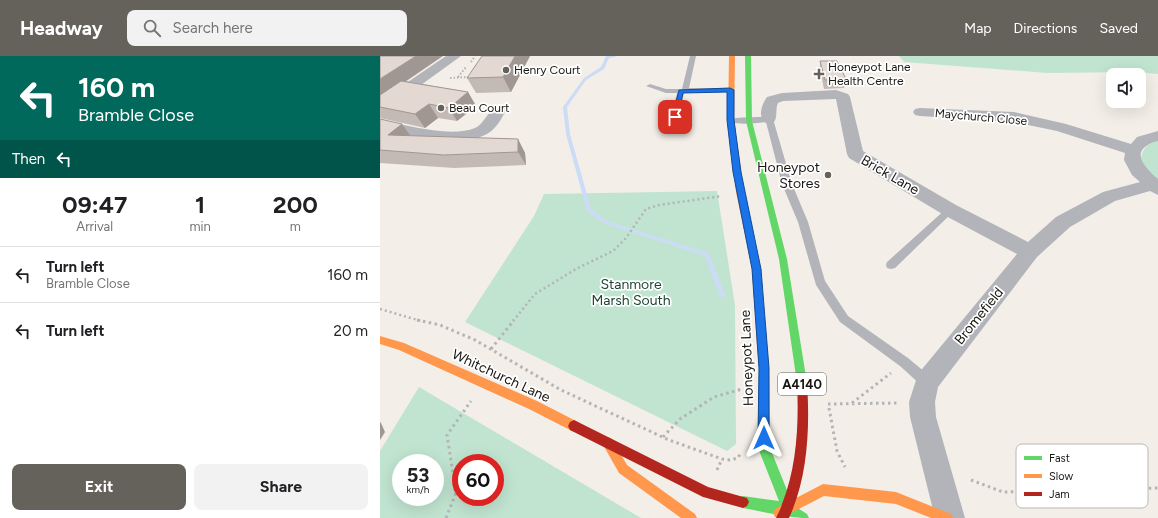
<!DOCTYPE html>
<style>
:root{--surface:#fff;--page:#f2f2f2;--text:#202124;--muted:#757577;--line:#e0e0e0;--accent:#65625c}
body{margin:0;font-family:Figtree,sans-serif;background:var(--page);color:var(--text);height:100vh;display:flex;flex-direction:column;font-size:15px;white-space:nowrap}
*{box-sizing:border-box;margin:0}
p{font-size:13px;color:var(--muted)}
.icon{flex:none;width:22px;height:22px;fill:none;stroke:currentColor;stroke-width:2;stroke-linecap:round;stroke-linejoin:round}
.map{position:relative;flex:1;overflow:hidden}
.sheet{display:flex;flex-direction:column;background:var(--surface);width:380px}
.sheet>*{flex:none}
.top-card{background:#00695c;color:#fff;overflow:hidden}
.fabs{position:absolute;left:726px;top:12px;display:grid;gap:8px}
.fabs a{display:grid;place-items:center;width:40px;height:40px;border-radius:8px;background:var(--surface);box-shadow:0 4px 16px #0002;font-size:20px}
.speed{position:absolute;left:12px;top:398px;display:flex;gap:8px;font-size:20px;font-weight:700;text-align:center}
.speed>*{display:grid;place-content:center;width:52px;height:52px;border-radius:50%;background:var(--surface);box-shadow:0 4px 16px #0002;line-height:1}
.speed small{font-size:10px;font-weight:400}
.speed .limit{border:6px solid #d22;background:#fff;color:#111}
.pin{position:absolute;display:grid;place-items:center;width:34px;height:34px;color:#fff;margin:-17px;border-radius:8px;box-shadow:0 2px 6px #0006}
.me{position:absolute;width:44px;margin:-22px;rotate:0deg;stroke-linejoin:round;filter:drop-shadow(0 0 3px #0008)}
.turn{display:flex;align-items:center;gap:14px;height:84px;padding:0 12px;font-size:18px}
.turn .icon{width:52px;height:52px;stroke-width:2.5}
.turn b{display:block;font-size:28px;line-height:34px}
.then{display:flex;align-items:center;height:38px;padding:0 12px;background:#0003;gap:8px;font-size:15px}
.eta{display:flex;justify-content:space-evenly;align-items:center;height:68px;text-align:center}
.eta b{font-size:24px;font-weight:700;line-height:28px}
.primary-button{display:flex;gap:8px;margin-top:auto;padding:8px 12px}
.primary-button a{flex:1;height:46px;border-radius:8px;background:var(--accent);color:#fff;font-size:16px;font-weight:700;line-height:46px;text-align:center}
.primary-button a+a{background:var(--page);color:var(--text)}
ul{padding:0;list-style:none}
li{display:flex;align-items:center;gap:12px;height:56px;padding:0 12px;border-top:1px solid var(--line)}
li div{flex:1}
li b{display:block;font-size:15px}
li em{font-style:normal}
header{display:flex;align-items:center;gap:24px;box-sizing:border-box;height:56px;padding:0 20px;background:var(--accent);color:#fff}
header strong{font-size:19px}
nav{display:flex;gap:22px;margin-inline-start:auto;font-size:14px}
.search{width:280px;height:36px;background:var(--page);display:flex;align-items:center;gap:10px;box-sizing:border-box;padding:0 14px;border-radius:8px;color:var(--muted);font-size:15px}
main{display:flex;flex:1;min-height:0}
.map>svg:first-child{display:block}
.green{fill:#c0e4d0;fill-rule:evenodd}
.lines{fill:none;stroke-linecap:round;stroke-linejoin:round}
.stream{fill:#ccdbf6;fill-rule:evenodd}
.path-far2{stroke:#b3b4b5;stroke-width:2;stroke-dasharray:1.5 2;stroke-linecap:butt}
.path-far1{stroke:#b3b4b5;stroke-width:2.5;stroke-dasharray:2 3;stroke-linecap:butt}
.path{stroke:#b3b4b5;stroke-width:3;stroke-dasharray:2.5 3.5;stroke-linecap:butt}
.lane{fill:#b2b4ba;fill-rule:evenodd}
.street{fill:#b2b4ba;fill-rule:evenodd}
.fast{fill:#63d668;fill-rule:evenodd}
.slow{fill:#ff974d;fill-rule:evenodd}
.jam{fill:#b3261e;fill-rule:evenodd}
.wall{fill:#c4bab5}
.shaded-wall{fill:#a09793}
.building{fill:#e4d8d2;stroke:#a09793}
.route{fill:#1a73e8;stroke:#114b97}
.poi-dot{fill:#65625c;stroke:#fff;stroke-width:1.5}
.labels{text-anchor:middle;dominant-baseline:central;stroke-width:3.5;stroke-linejoin:round;paint-order:stroke}
.far-poi-label{font-size:12px;fill:#181611;stroke:#fff;text-anchor:start}
.far-street-label{font-size:12px;fill:#181611;stroke:#fff}
.shield{fill:#fff;stroke:#5d5c58;stroke-width:1}
.shield-label{font-size:13px;font-weight:bold;fill:#181611}
.poi-label{font-size:14px;fill:#181611;stroke:#fff;text-anchor:end}
.street-label{font-size:14px;fill:#181611;stroke:#fff}
.park-label{font-size:14px;fill:#1d4534;stroke:#fff}
.key{fill:#fff;stroke:#bab9b8;stroke-width:1}
.key-label{font-size:11px;fill:#181611}
</style>
<header>
<strong>Headway</strong>
<div class="search"><svg class="icon" aria-label="search" viewBox="0 0 24 24"><circle cx="10" cy="10" r="6"/><path d="M15 15l6 6"/></svg>Search here</div>
<nav><a>Map</a><a>Directions</a><a>Saved</a></nav>
</header>
<main>
<section class="sheet">
<div class="top-card">
<div class="turn"><svg class="icon" aria-label="left" viewBox="0 0 24 24"><path d="M17 20v-9H6M10 6l-5 5 5 5"/></svg><div><b>160 m</b>Bramble Close</div></div>
<div class="then">Then<svg class="icon" aria-label="left" viewBox="0 0 24 24"><path d="M17 20v-9H6M10 6l-5 5 5 5"/></svg></div>
</div>
<div class="eta">
<div><b>09:47</b><p>Arrival</p></div>
<div><b>1</b><p>min</p></div>
<div><b>200</b><p>m</p></div>
</div>
<ul>
<li><svg class="icon" aria-label="left" viewBox="0 0 24 24"><path d="M17 20v-9H6M10 6l-5 5 5 5"/></svg><div><b>Turn left</b><p>Bramble Close</p></div><em>160 m</em></li>
<li><svg class="icon" aria-label="left" viewBox="0 0 24 24"><path d="M17 20v-9H6M10 6l-5 5 5 5"/></svg><div><b>Turn left</b></div><em>20 m</em></li>
</ul>
<div class="primary-button"><a>Exit</a><a>Share</a></div>
</section>
<div class="map">
<svg width="778" height="462" viewBox="0 0 778 462">
<rect width="100%" height="100%" fill="#f3efe8"/>
<path class="green" d="M519 0H778V18L758 16 667 17 524 6Z
M778 85V128L761 104C762 92 767 88 778 85Z
M337 135 355 249 356 388 347 395 85 266 154 160 164 138Z
M39 331 261 462H0V395ZM21 407H55V441H21ZM81 407H115V441H81Z"/>
<g class="lines">
<path class="stream" d="M226 0H238L229 2 224 13 206 24 187 51 190 78 211 153 227 165 329 197 345 239 344 241H340L339 239 325 200 223 167 207 155 186 78 183 51 204 22 221 11Z"/>
<path class="path-far2" d="M91 6 95 0
M78 21 86 11
M70 22 89 21"/>
<path class="path-far1" d="M0 253 41 265
M133 265 155 238 196 213 233 195 246 182 266 153 279 149 342 140"/>
<path class="path" d="M37 264 60 269 95 284 181 334 289 384 342 403 350 404 358 402 361 396
M111 293 134 264
M472 347 511 317
M448 348 519 347
M449 352 457 395 465 411
M283 381 300 363 334 341 362 333
M337 414 342 403
M591 424 623 436 778 432
M66 462 76 437 67 379 91 345"/>
<path class="lane" d="M310 0H316L309 32H351L355 34 351 36 304 37 296 74 292 76H289L288 74 297 37H286L266 30 270 28 286 33H302Z
M389 61 393 63 412 128 428 166 445 225 468 260 528 302 552 322 553 326 552 330 547 332 542 330 520 310 460 266 436 229 418 166 402 128 386 66C376 67 354 70 347 64 350 61 381 61 389 61Z
M570 151 575 154 573 156 515 212 511 213 507 212 506 209 507 206 567 152Z"/>
<path class="street" d="M66 0H81L5 55 0 56V45Z
M456 34 468 38 470 41 483 95 576 149 648 186 676 161 723 136 760 126 752 119 744 104 745 97 677 75 634 66 540 60 535 59 533 56 535 53 540 52 634 56 686 68 751 88 757 81 778 75V85C748 93 763 110 778 123V139L770 135 735 145 690 171 657 201 558 331 555 346 556 361 585 462H555L530 361 529 346 538 318 637 198 564 159 469 102 467 98 456 43 403 45 398 47C395 53 398 61 394 66L389 68 384 66C378 59 382 48 387 41L402 37Z
M119 50 124 51 126 54C122 62 117 71 110 76 85 94 27 80 0 73V63C24 69 71 82 95 72 106 67 108 52 119 50Z"/>
<path class="fast" d="M365 0H371L372 65 407 203 427 327 426 330 422 332 418 330 417 327 399 203 366 65Z
M382 286 385 287 387 290 389 312 390 392 413 449 427 458 429 462C408 462 385 456 363 452L359 450 357 446 359 442 363 440 399 445 378 392 379 312 377 290 379 287Z"/>
<path class="slow" d="M349 0H355L354 64 364 136 380 213 387 290 385 293 382 294 379 293 377 290 372 213 356 136 348 64Z
M0 280 24 287 157 345 198 366 200 370 198 374 194 376 190 374 149 353 19 294 0 288Z
M228 381 232 383 247 409 315 458 317 462H301L239 417 222 387 224 383Z
M443 428 516 436 571 458 573 462H551L516 448 444 440 403 461H395L393 457 395 453Z"/>
<path class="jam" d="M422 322 426 324 427 327C430 371 428 421 409 462H396C398 457 401 453 402 448 417 411 419 367 417 327L418 324Z
M194 364 328 431 367 442 369 446 367 450 363 452 323 441 190 374 188 370 190 366Z"/>
</g>
<path class="wall" d="M0 0 26 25 88 36 96 50 77 65 58 62 45 72 0 62Z
M150 0 131 36 96 37 87 22Z
M440 5 466 23 464 32 444 33 440 14Z
M0 63 31 80 138 83 145 97 146 109 74 112 0 107Z"/>
<path class="shaded-wall" d="M36 0H63L0 43V23Z
M135 0H150L131 36 123 21Z
M88 36 96 50 77 65 69 52Z
M49 48 58 62 45 72 35 58Z
M22 68 32 82 8 79Z
M138 83 145 97 146 109 138 96Z
M0 366 1 367 5 376 0 384Z"/>
<path class="building" d="M0 0H36L0 23Z
M102 0H135L123 21 87 22Z
M440 5H457L466 23 445 24Z
M21 25 88 36 69 52 49 48 35 58 0 51V39Z
M0 63 22 68 8 79 138 83V96L64 99 0 94Z"/>
<path class="route" d="M350 32 354 34V64L361 116 381 213 389 312V382L388 386 384 388 380 386 378 382 379 312 372 213 353 116 347 64V36L303 37 298 61 295 63 292 61 299 34Z"/>
<g class="poi-dot">
<circle cx="126" cy="14" r="4"/>
<path d="M437 12h4v4h4v4h-4v4h-4v-4h-4v-4h4z"/>
<circle cx="61" cy="52" r="4"/>
<circle cx="448" cy="119" r="4"/>
</g>
<g class="labels">
<g class="far-poi-label">
<text x="448" y="11">Honeypot Lane<tspan x="448" dy="14">Health Centre</tspan></text>
<text x="134" y="14">Henry Court</text>
<text x="69" y="52">Beau Court</text>
</g>
<g class="far-street-label">
<text transform="translate(601 61) rotate(5)">Maychurch Close</text>
</g>
<rect class="shield" x="398" y="317" width="48" height="22" rx="3"/>
<g class="shield-label">
<text x="422" y="328">A4140</text>
</g>
<g class="poi-label">
<text x="440" y="111">Honeypot<tspan x="440" dy="16">Stores</tspan></text>
</g>
<g class="street-label">
<text transform="translate(510 119) rotate(30)">Brick Lane</text>
<text transform="translate(599 260) rotate(-51)">Bromefield</text>
<text transform="translate(367 302) rotate(-92)">Honeypot Lane</text>
<text transform="translate(121 320) rotate(25)">Whitchurch Lane</text>
</g>
<g class="park-label">
<text x="251" y="228">Stanmore<tspan x="251" dy="16">Marsh South</tspan></text>
</g>
</g>
<rect x="636" y="388" width="132" height="64" rx="6" class="key"/>
<rect x="644" y="400" width="18" height="4" fill="#63d668"/>
<rect x="644" y="418" width="18" height="4" fill="#ff974d"/>
<rect x="644" y="436" width="18" height="4" fill="#b3261e"/>
<g class="key-label">
<text x="669" y="406">Fast</text>
<text x="669" y="424">Slow</text>
<text x="669" y="442">Jam</text>
</g>
</svg>
<div class="fabs">
<a><svg class="icon" aria-label="sound" viewBox="0 0 24 24"><path d="M4 9h4l5-4v14l-5-4H4zM17 9q2 3 0 6"/></svg></a>
</div>
<div class="speed"><div>53<small>km/h</small></div><div class="limit">60</div></div>
<div class="pin" style="left:295px;top:61px;background:#d93025"><svg class="icon" aria-label="arrive" viewBox="0 0 24 24"><path d="M6 21V4h12l-3 4 3 4H6"/></svg></div>
<svg class="me" style="left:384px;top:382px" viewBox="-20 -20 40 40"><path d="M0-17L14 15 0 8-14 15z" fill="#1a73e8" stroke="#fff" stroke-width="4"/></svg>
</div>
</main>
